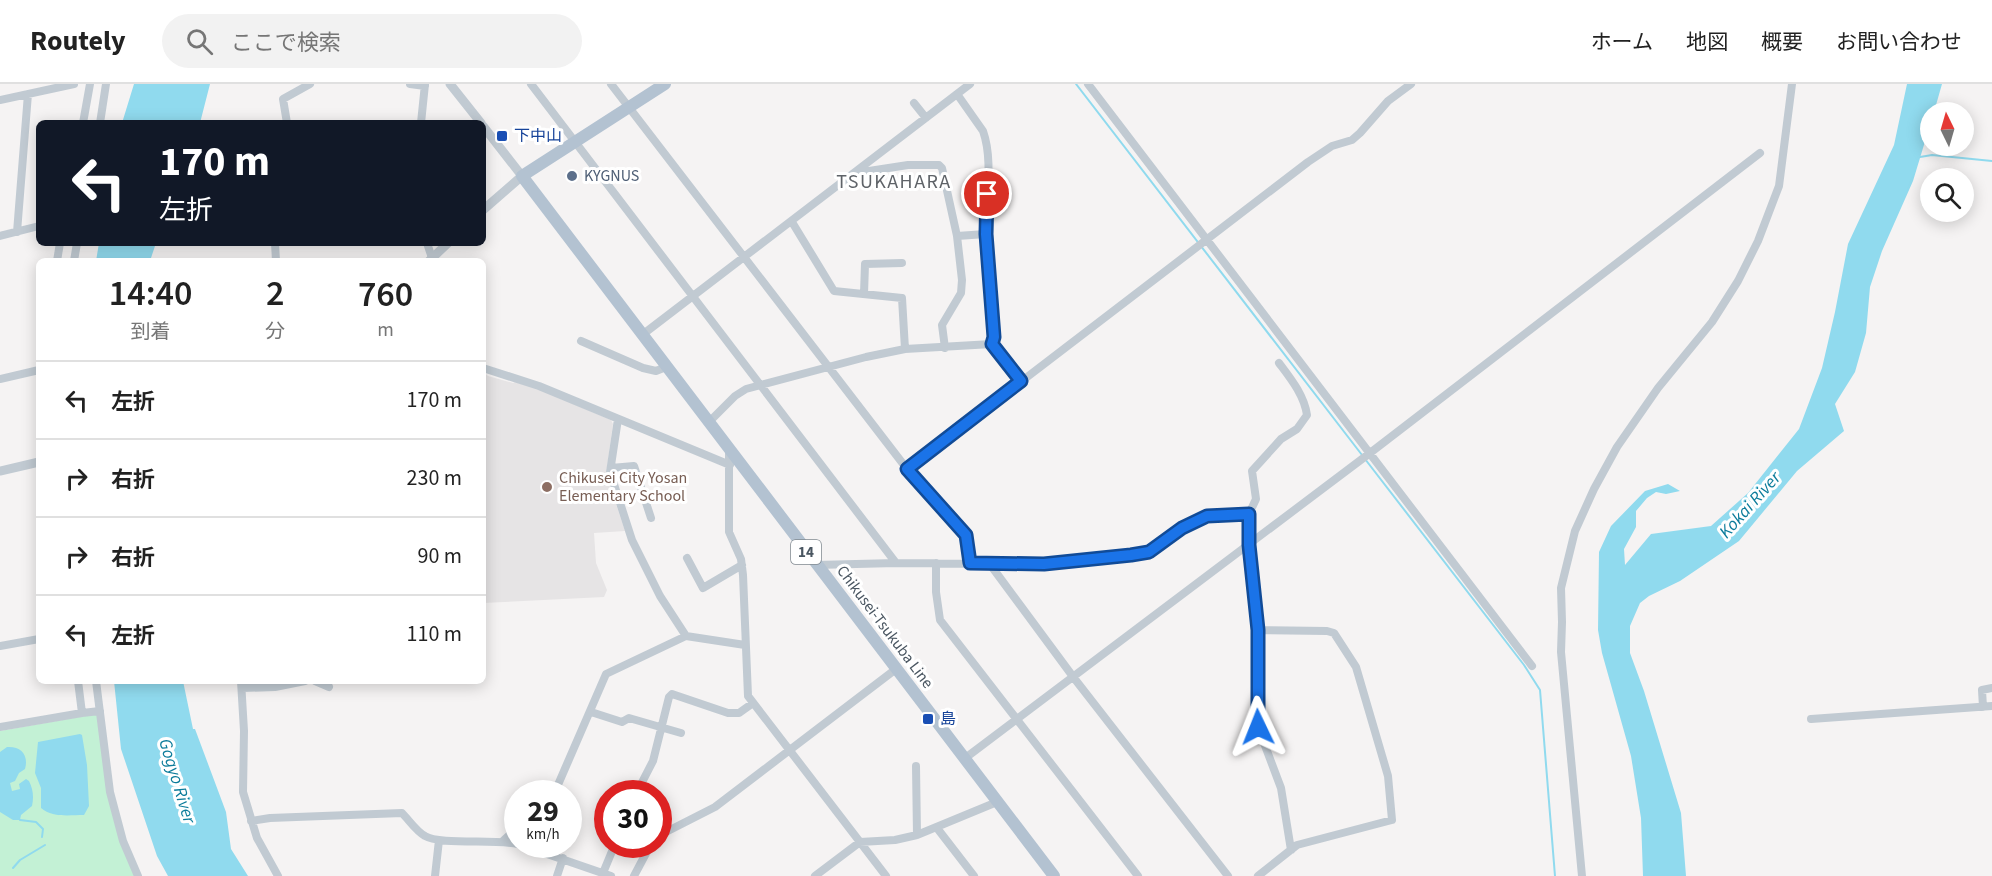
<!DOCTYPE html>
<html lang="ja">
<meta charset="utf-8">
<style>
:root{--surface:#fff;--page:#f2f2f2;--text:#222;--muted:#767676;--line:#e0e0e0}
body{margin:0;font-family:"Source Sans 3","Noto Sans JP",sans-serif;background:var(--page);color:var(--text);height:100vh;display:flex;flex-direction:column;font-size:22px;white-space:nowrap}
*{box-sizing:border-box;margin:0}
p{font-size:20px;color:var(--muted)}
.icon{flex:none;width:33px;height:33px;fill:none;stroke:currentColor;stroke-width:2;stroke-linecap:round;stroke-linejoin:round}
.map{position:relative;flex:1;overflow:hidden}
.sheet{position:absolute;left:36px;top:174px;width:450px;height:426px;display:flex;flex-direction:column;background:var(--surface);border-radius:9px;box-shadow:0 3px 15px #0003}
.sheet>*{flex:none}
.top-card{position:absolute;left:36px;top:36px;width:450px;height:126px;border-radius:9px;box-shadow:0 3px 15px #0003;background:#111827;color:#fff;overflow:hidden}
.needle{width:39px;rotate:355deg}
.tools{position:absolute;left:1920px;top:18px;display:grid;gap:12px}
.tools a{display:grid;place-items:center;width:54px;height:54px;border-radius:50%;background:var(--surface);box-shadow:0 3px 15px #0003;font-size:30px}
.speed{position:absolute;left:504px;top:696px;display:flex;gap:12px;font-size:30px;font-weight:700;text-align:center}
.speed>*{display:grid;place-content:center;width:78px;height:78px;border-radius:50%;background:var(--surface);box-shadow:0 3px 15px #0003;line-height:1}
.speed small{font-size:15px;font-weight:400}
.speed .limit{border:9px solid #d22;background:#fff;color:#111}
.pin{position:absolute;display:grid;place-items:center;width:51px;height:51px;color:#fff;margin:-26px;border:3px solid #fff;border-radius:50%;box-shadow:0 2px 6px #0007}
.me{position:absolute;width:66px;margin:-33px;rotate:358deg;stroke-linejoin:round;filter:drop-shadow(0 0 4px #0008)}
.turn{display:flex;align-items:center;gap:21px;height:126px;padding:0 24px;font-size:27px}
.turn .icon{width:78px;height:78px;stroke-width:2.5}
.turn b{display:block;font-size:42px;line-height:51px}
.eta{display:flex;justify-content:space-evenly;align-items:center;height:102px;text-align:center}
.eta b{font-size:36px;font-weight:600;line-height:42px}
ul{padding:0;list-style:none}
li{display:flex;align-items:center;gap:18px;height:78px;padding:0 24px;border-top:2px solid var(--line)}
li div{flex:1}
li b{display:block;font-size:22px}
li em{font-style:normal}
header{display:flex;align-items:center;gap:36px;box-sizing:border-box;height:84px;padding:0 30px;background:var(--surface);border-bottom:2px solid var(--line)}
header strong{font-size:28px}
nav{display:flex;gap:33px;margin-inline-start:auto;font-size:21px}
.search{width:420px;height:54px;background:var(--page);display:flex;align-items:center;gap:15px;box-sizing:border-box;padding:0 21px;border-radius:33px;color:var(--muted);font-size:22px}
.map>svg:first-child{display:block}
.education{fill:#e6e4e5}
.green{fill:#c3f1d5}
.water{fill:#90daee}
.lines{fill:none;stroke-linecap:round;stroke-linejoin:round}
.stream{stroke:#90daee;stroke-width:2}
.minor{stroke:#c1cad2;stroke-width:8}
.tertiary{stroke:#c1cad2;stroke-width:9}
.primary{stroke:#b3c2d1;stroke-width:12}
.route-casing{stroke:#114b97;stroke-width:15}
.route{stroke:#1a73e8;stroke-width:10}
.transit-dot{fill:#1a4fb4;stroke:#fff;stroke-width:2}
.service-dot{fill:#5c6f8a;stroke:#fff;stroke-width:2}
.education-dot{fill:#8d6e63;stroke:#fff;stroke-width:2}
.labels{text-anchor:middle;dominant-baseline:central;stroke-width:6;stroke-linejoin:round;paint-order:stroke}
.shield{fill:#fff;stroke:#808990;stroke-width:1.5}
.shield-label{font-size:15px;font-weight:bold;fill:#4a5661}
.transit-label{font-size:16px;fill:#164399;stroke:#fff;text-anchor:start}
.service-label{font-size:16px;fill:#4e5e75;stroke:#fff;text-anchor:start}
.education-label{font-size:16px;fill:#785e54;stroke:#fff;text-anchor:start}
.street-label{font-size:16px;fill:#4a5661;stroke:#fff}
.water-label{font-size:18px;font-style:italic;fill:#0c7c9b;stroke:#fff}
.quarter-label{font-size:20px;letter-spacing:1.5px;fill:#5f6368;stroke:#fff}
</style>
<header>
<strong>Routely</strong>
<div class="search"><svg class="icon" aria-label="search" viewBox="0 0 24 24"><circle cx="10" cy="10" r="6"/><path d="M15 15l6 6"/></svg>ここで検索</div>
<nav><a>ホーム</a><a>地図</a><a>概要</a><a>お問い合わせ</a></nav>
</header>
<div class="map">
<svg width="1992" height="792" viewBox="0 0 1992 792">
<rect width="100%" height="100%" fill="#f5f3f3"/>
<path class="education" d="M483 288 488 292 513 299 515 298 538 305 611 336 613 340 606 390 625 447 594 449 596 479 607 506 604 513 483 519Z"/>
<path class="green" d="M96 630 99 634 108 707 136 792H0V647Z"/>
<path class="water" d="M134 0H210L200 39H122Z
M1907 0H1942L1934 28H1930V41L1913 97 1882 167 1870 203 1866 249 1855 288 1835 320 1844 347 1797 387 1739 457 1680 497 1649 512 1640 519 1630 542V569L1644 607 1681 729 1686 792H1643L1641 734 1631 672 1602 569 1598 546 1599 468 1611 442 1645 407 1668 400 1680 407 1666 410 1656 408 1647 414 1636 427V443L1624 465 1625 481 1651 450 1711 442 1748 409 1799 345 1822 284 1835 228 1848 160 1894 61Z
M99 159H156L150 177H96Z
M114 597H183L193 645H195L226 728 231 765 248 792H168L157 772 121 665Z
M80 650 82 651 87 681 89 722 84 731C70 731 52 734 41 724V704L35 689 38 658Z
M7 663C21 662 29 671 25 685L19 689 15 697 10 699 12 707 20 705 19 700 26 695 29 697C33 705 34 713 32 722L21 731 20 736H13L0 728V668Z"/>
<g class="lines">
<path class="stream" d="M1076 0 1362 371
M1920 73 1932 71 1992 77
M1365 375 1524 581 1540 606 1555 792
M20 736 36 738 43 745 42 753
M13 784 20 776 45 761"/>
<path class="minor" d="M410 0 425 2
M531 0 896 479
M611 0 907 385 966 451 970 479
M1088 0 1532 582
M957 10 983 47C994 78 985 115 986 148 986 183 992 218 995 253L992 260
M0 16 74 0
M914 19 926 34
M83 39 90 0
M100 39 106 0
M287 39 283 15 310 0
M421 39 425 0
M862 84 869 87 908 81H939L942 84 957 152 962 196 961 209 942 241 945 264
M792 138 834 207 902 214 905 265
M17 148 28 10
M0 152 39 142
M957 152 986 150
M275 159 276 177
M427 159 432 174
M57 177 60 159
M74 177 77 159
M864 210 865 180 902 179
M642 251 970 0
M581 257 643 284 656 287 666 283
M992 260 1021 297
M1279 279C1291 295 1304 311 1307 331L1297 345 1281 355 1252 387 1256 415 1249 430V461L1258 546V643L1281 704 1291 766
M483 284 539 302 730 381
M0 295 39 286
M618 335 610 388 632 456 660 512 686 552
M708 339 735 312 746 305 866 273 905 265 992 260
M729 367V448L741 475 743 491 748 612 886 792
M611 384 634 382 651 434
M907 385 1308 78 1332 62 1352 56 1360 49 1388 17 1411 0
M687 474 703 504 742 481
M936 479V508L940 536 1138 792
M989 479 1074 594 1228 792
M816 481 896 479 1044 480 1131 471 1149 468 1182 444 1207 432 1249 430
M0 562 39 555
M96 597 110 708 123 757 138 792
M241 597 244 647 243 708 257 754 278 792
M315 597 329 603
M242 604 275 603 305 597
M1983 623 1982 606 1992 604
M591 628 622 638 629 634 681 649
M82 629 100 627
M1811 635 1992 622
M0 643 82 629 78 597
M964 675 1370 369 1760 69
M916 682 917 751
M554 710 606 590 686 552 745 561
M636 710 653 677 669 613 672 610 728 629H739L753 619
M251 737 270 734 402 729C409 736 416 747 425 752 439 761 495 755 518 760
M937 744 974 792
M658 752 715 723 896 585
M503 757 518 743
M518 760 611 792
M603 789 615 760
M435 792 439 756
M557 792 563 774
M634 792 651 760
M815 792 860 758 895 756 917 751 997 718
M1258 792 1297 761 1392 736 1388 692 1356 583 1334 549 1327 547 1258 546
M1582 792 1561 568 1562 538 1561 504 1575 447 1594 405 1617 363 1658 304 1712 238 1738 197 1758 157 1779 102 1792 0"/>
<path class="tertiary" d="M450 0 481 39
M483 42 522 92 483 126
M429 177 448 159
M0 387 39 378"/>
<path class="primary" d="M665 0 522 92 1054 792"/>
</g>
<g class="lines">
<defs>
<path id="route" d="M987 110 986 150 994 253 992 260 1021 297 907 385 966 451 970 479 1044 480 1131 471 1149 468 1182 444 1207 432 1249 430V461L1258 546V643"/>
</defs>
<use href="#route" class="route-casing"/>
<use href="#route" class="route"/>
</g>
<g class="transit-dot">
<rect x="496" y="46" width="12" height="12" rx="3"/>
<rect x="922" y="629" width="12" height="12" rx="3"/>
</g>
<circle class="service-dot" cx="572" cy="92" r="6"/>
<circle class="education-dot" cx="547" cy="403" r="6"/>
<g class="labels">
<rect class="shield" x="791" y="456" width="30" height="24" rx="4.5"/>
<g class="shield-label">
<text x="806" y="468">14</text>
</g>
<g class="transit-label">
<text x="514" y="52">下中山</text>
<text x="940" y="635">島</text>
</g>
<g class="service-label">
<text x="584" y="92">KYGNUS</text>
</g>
<g class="education-label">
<text x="559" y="394">Chikusei City Yosan<tspan x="559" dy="18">Elementary School</tspan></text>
</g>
<g class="street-label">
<text transform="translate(885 543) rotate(53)">Chikusei-Tsukuba Line</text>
</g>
<g class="water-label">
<text transform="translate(1750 421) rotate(-48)">Kokai River</text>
<text transform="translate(177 697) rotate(73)">Gogyo River</text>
</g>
<g class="quarter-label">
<text x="894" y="98">TSUKAHARA</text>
</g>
</g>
</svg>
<div class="tools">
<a><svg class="needle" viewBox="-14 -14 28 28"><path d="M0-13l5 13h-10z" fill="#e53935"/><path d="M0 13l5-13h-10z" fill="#767676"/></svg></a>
<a><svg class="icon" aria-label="search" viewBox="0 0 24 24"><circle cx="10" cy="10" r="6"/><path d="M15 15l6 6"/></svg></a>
</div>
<div class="speed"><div>29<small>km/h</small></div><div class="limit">30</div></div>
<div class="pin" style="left:987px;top:110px;background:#d93025"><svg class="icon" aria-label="arrive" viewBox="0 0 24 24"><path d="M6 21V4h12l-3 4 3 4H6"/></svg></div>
<svg class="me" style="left:1258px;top:643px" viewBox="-20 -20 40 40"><path d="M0-17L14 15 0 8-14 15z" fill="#1a73e8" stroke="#fff" stroke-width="4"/></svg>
<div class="top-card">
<div class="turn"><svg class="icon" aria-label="left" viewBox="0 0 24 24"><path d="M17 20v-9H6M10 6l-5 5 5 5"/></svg><div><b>170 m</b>左折</div></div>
</div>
<section class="sheet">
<div class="eta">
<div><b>14:40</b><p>到着</p></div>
<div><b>2</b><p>分</p></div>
<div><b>760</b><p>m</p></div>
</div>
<ul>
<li><svg class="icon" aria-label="left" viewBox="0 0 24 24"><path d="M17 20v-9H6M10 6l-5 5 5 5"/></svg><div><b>左折</b></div><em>170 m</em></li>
<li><svg class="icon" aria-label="right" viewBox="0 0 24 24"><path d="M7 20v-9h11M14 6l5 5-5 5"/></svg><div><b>右折</b></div><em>230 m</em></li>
<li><svg class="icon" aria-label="right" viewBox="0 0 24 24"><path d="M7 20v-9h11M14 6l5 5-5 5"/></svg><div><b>右折</b></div><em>90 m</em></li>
<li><svg class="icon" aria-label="left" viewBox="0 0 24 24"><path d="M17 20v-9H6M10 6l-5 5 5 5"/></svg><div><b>左折</b></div><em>110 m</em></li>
</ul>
</section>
</div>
